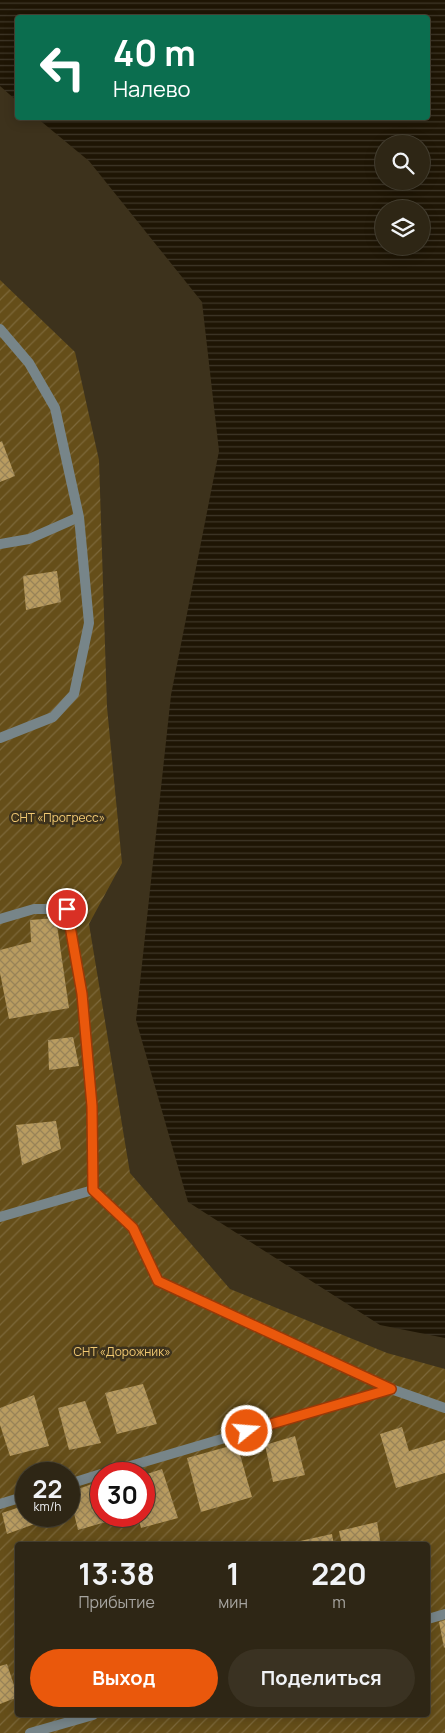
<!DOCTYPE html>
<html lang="ru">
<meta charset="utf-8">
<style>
:root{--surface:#2e2615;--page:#3a3222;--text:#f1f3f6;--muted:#a7a5a0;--line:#494334;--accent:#ea580c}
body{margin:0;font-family:Manrope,sans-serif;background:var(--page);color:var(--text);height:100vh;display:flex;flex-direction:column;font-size:19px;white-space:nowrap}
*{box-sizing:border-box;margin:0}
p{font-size:16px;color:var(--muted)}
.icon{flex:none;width:28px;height:28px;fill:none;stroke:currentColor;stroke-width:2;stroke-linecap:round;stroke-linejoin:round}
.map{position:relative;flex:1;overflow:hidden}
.details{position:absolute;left:15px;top:1542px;width:415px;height:175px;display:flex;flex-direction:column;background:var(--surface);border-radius:5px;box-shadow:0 2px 12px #0003,0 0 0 1px var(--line)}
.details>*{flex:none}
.guide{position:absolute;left:15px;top:15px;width:415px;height:105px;border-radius:5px;box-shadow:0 2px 12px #0003,0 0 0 1px var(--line);background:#0b6e4f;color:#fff;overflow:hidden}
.fabs{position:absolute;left:375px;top:135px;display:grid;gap:10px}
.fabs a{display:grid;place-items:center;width:55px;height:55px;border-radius:50%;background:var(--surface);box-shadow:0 2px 12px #0003,0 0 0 1px var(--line);font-size:25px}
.speed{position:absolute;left:15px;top:1462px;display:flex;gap:10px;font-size:25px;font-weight:700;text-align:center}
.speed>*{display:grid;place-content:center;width:65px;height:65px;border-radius:50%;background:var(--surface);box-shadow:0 2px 12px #0003,0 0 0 1px var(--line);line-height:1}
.speed small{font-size:12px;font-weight:400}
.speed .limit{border:8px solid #d22;background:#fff;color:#111}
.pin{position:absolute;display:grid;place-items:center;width:42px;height:42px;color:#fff;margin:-21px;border:2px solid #fff;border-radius:50%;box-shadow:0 1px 5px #0007}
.me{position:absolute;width:55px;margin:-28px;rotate:73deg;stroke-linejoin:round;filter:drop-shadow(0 0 4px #0008)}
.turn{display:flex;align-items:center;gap:18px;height:105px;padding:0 15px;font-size:22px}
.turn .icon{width:65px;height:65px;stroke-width:2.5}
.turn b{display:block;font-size:35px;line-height:42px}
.eta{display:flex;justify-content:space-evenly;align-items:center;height:85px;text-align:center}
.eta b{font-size:30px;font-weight:700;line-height:35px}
.primary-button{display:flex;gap:10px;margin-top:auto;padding:10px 15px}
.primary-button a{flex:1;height:58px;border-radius:30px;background:var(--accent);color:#fff;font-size:20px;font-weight:700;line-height:58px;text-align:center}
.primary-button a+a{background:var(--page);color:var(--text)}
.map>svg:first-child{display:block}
.garden{fill:url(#garden-furrows);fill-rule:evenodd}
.water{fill:url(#water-rules);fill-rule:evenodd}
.building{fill:url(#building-cross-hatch)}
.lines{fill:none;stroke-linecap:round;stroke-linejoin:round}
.minor{stroke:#778589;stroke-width:10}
.route-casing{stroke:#983908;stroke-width:12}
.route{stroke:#ea580c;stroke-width:9}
.labels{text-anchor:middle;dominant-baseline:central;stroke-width:5;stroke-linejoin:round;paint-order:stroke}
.park-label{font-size:12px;fill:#f2c972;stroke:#3d321c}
</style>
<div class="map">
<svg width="445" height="1733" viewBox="0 0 445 1733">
<defs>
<pattern id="garden-furrows" width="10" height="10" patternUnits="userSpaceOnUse" patternTransform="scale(1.25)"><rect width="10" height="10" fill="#654e19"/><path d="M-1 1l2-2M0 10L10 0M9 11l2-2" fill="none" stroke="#7c683a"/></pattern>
<pattern id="water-rules" width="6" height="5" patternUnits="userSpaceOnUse" patternTransform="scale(1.25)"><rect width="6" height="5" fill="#1e1504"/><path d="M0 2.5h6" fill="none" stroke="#3f3728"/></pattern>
<pattern id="building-cross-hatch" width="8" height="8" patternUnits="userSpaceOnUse" patternTransform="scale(1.25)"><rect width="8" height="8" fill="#b99c60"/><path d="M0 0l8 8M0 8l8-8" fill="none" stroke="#988358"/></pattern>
</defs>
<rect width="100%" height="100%" fill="#3d321c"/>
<path class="garden" d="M0 280 75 352 99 460 107 707 122 863 89 924 130 1173 230 1289 387 1353 445 1369V1733H0ZM26 1474H69V1516H26ZM101 1474H144V1516H101ZM18 1545H428V1715H18Z"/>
<path class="water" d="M0 0H445V1338L380 1325 188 1202 136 1020 171 695 219 451 202 302 89 161 37 118H428V18H18L17 101 0 86ZM384 144H421V181H384ZM384 209H421V246H384Z"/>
<path class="building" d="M2 441 15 476 0 482V442Z
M57 571 61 602 26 610 23 576Z
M56 918 69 1008 9 1019 0 973V950L31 942 30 920Z
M73 1037 79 1066 49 1070 48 1040Z
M56 1121 61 1149 22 1165 16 1125Z
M143 1384 157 1424 117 1434 105 1393Z
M34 1395 49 1446 10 1456 0 1425V1408Z
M85 1401 101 1443 69 1450 58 1408Z
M402 1427 409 1451 445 1440V1473L396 1488 380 1434Z
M295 1436 305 1475 273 1482 265 1445Z
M237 1444 252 1497 201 1512 187 1458Z
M162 1469 178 1518 141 1528 138 1516H144V1475Z
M101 1481V1516H115L116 1519 78 1530 69 1492Z
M26 1505V1516H42L43 1521 7 1534 2 1513Z
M377 1522 381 1545H342L339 1531Z
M332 1534 334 1545H301L300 1541Z
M445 1620V1647L444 1648 439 1622Z
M7 1664 18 1697 0 1704V1666Z"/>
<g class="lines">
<path class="minor" d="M0 329 29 363 55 408 79 517 89 623 74 694 53 717 0 738
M0 544 29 539 79 517
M0 919 34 909H67L82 994 92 1106 93 1190 133 1228 158 1281 391 1389 445 1408
M0 1217 93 1190
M103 1474 391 1389
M69 1484 101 1474
M0 1504 26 1496
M428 1619 445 1614
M30 1733 93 1715"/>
</g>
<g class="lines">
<defs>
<path id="route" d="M67 909 82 994 92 1106 93 1190 133 1228 158 1281 391 1389 247 1431"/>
</defs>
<use href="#route" class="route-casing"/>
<use href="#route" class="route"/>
</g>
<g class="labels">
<g class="park-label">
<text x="58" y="817">СНТ «Прогресс»</text>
<text x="122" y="1351">СНТ «Дорожник»</text>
</g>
</g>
</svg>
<div class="fabs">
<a><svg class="icon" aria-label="search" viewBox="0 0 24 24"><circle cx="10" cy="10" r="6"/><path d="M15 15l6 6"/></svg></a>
<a><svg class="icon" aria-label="layers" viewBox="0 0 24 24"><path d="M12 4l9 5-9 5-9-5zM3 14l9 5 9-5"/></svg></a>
</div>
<div class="speed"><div>22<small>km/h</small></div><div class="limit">30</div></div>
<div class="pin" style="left:67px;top:909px;background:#d93025"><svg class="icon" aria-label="arrive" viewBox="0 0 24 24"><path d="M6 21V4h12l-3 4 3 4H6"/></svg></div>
<svg class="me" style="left:247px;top:1431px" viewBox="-20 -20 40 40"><circle r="17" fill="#ea580c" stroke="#fff" stroke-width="3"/><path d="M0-11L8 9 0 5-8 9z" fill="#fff"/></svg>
<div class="guide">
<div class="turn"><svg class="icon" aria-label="left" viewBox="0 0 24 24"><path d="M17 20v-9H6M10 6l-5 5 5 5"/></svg><div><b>40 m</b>Налево</div></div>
</div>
<section class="details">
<div class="eta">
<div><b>13:38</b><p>Прибытие</p></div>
<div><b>1</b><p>мин</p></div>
<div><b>220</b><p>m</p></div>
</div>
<div class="primary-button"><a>Выход</a><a>Поделиться</a></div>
</section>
</div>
